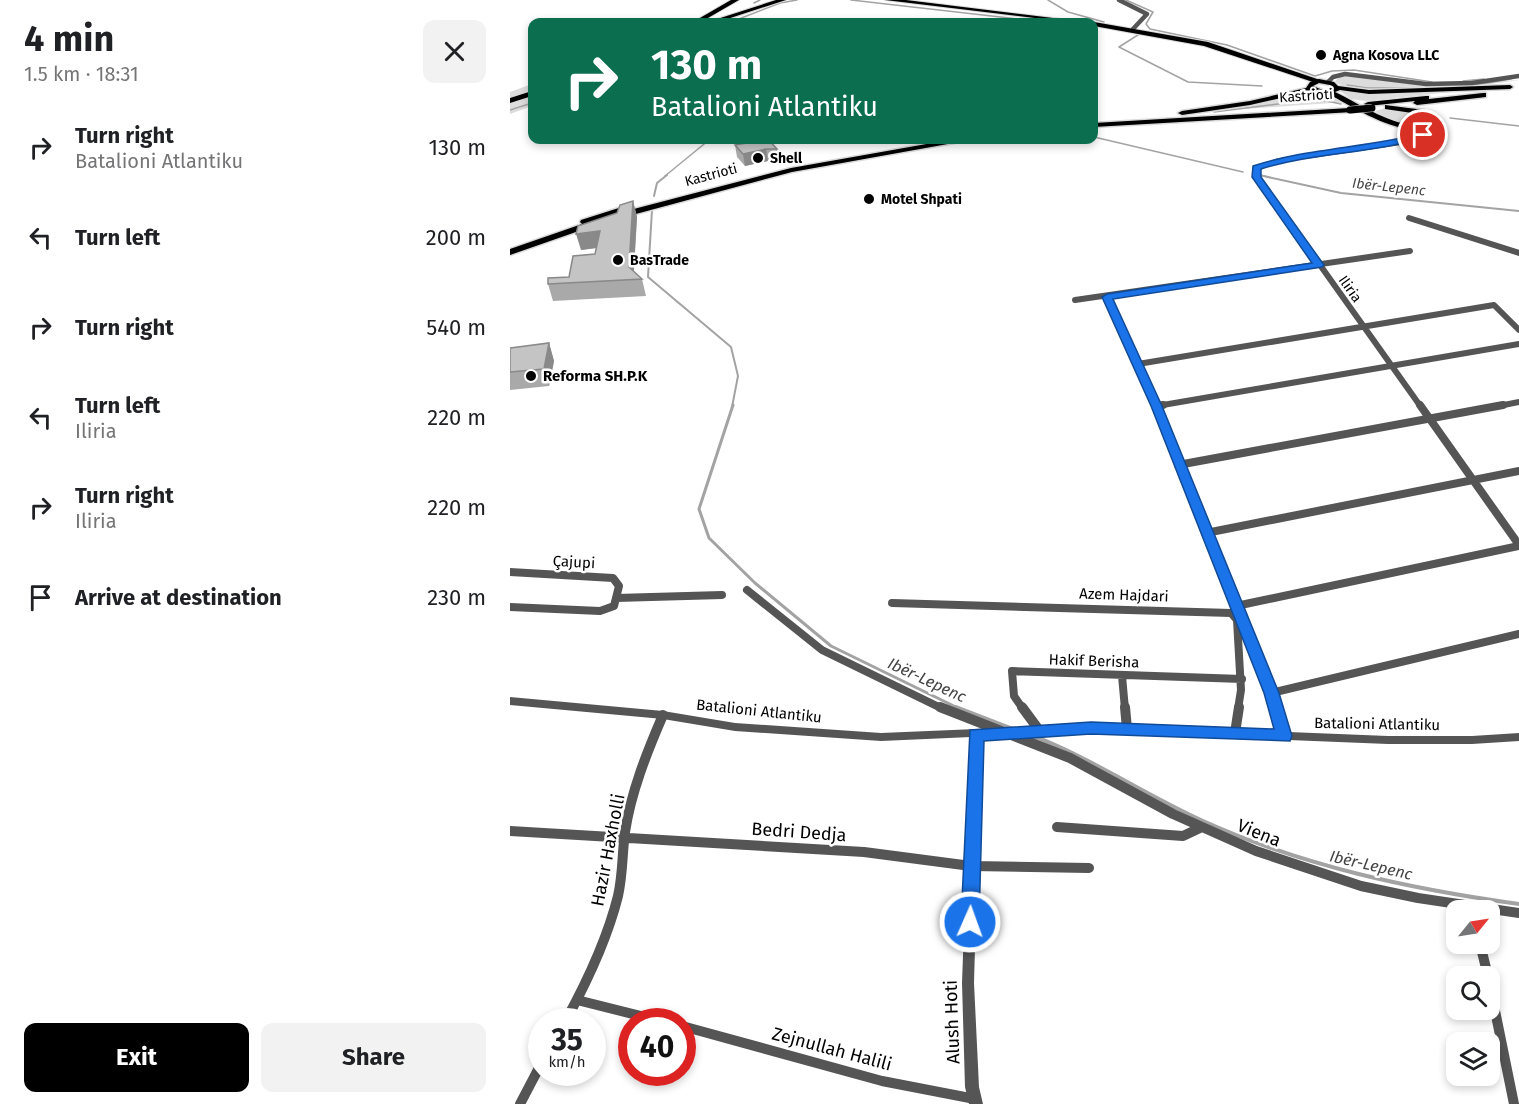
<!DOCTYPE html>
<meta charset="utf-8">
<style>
:root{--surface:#fff;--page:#f2f2f2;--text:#202124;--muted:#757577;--accent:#000}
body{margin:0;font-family:"Fira Sans",sans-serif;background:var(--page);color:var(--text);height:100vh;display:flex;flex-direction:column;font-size:22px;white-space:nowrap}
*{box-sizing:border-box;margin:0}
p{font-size:20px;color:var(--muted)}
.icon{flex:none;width:33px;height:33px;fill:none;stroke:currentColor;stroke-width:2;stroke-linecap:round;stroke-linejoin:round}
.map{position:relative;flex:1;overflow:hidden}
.drawer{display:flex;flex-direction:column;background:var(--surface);width:510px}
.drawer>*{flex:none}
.hud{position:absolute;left:18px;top:18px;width:570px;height:126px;border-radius:12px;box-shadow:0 3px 9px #0003;background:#0b6e4f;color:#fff;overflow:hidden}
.needle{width:39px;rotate:60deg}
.tools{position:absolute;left:936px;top:900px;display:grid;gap:12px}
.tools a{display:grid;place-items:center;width:54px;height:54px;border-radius:12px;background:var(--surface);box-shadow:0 3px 9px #0003;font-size:30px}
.speed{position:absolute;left:18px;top:1008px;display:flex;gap:12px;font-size:30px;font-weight:700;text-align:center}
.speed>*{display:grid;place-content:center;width:78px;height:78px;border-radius:50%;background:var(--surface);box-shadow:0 3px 9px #0003;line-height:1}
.speed small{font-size:15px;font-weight:400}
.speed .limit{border:9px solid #d22;background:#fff;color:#111}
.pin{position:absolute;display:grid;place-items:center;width:51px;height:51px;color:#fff;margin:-26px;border:3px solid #fff;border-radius:50%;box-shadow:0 2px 6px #0007}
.me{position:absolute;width:66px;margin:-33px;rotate:2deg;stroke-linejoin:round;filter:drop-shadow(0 0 4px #0008)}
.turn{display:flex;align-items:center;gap:21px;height:126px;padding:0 24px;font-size:27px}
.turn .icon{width:78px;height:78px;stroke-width:2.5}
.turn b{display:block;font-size:42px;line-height:51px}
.round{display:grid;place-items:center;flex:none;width:63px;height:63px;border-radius:12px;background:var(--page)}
.headline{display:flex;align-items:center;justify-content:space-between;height:102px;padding:0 24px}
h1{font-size:36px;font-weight:700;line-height:45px}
.primary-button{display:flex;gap:12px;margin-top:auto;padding:12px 24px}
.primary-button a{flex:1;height:69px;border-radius:12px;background:var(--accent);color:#fff;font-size:24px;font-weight:700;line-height:69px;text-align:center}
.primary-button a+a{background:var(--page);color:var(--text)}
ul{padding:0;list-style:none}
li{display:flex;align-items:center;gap:18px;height:90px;padding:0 24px}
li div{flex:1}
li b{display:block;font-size:22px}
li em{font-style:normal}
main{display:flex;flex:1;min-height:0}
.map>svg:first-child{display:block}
.green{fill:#dcdcdc}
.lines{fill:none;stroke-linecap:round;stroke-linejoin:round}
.stream-far3{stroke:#a3a3a3;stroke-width:1.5}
.stream-far2{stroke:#a3a3a3;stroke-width:2}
.stream-far1{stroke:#a3a3a3;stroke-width:3}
.stream{stroke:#a3a3a3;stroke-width:4}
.trunk-casing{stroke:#dbdbdb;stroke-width:3}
.motorway-casing{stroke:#dbdbdb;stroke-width:2}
.minor-far3{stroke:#555;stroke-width:4.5}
.minor-far2{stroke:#555;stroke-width:6}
.minor-far1{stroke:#555;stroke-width:8}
.minor{stroke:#555;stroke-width:10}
.tertiary{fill:#555;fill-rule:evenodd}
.trunk{fill:#000;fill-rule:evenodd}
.motorway{fill:#000;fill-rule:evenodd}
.trunk-bridge-casing{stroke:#dbdbdb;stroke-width:8;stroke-linecap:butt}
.trunk-bridge{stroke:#000;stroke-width:7}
.wall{fill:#a9a9a9}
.shaded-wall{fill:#898989}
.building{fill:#c4c4c4;stroke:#898989;stroke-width:1.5}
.route{fill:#1a73e8;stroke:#114b97;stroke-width:1.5}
.poi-dot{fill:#000;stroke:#fff;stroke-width:2}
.labels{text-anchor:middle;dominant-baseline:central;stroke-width:5;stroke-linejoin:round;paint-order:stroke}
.far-poi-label{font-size:14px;font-weight:bold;fill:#000;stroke:#fff;text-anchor:start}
.far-street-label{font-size:14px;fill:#000;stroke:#fff}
.far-water-label{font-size:14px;font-style:italic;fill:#444;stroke:#fff}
.poi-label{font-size:15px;font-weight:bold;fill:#000;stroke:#fff;text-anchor:start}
.street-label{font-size:15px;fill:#000;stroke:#fff}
.water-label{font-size:16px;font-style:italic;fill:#444;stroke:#fff}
.near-street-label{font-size:18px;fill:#000;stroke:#fff}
</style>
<main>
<section class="drawer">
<div class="headline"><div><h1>4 min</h1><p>1.5 km · 18:31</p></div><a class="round"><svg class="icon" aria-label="close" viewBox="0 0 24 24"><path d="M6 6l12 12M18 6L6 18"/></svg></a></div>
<ul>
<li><svg class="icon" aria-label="right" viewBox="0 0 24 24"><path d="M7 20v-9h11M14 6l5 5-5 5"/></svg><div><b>Turn right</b><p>Batalioni Atlantiku</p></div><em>130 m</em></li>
<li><svg class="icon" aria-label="left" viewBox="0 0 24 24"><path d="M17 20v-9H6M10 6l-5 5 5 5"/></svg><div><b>Turn left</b></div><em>200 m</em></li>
<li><svg class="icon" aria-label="right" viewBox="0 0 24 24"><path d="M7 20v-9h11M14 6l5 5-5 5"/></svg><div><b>Turn right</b></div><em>540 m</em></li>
<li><svg class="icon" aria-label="left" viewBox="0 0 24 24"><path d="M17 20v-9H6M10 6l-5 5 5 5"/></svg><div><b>Turn left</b><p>Iliria</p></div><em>220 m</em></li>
<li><svg class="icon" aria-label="right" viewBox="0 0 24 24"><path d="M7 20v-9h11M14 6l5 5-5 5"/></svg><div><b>Turn right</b><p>Iliria</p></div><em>220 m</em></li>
<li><svg class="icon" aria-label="arrive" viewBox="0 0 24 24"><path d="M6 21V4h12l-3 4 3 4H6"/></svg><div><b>Arrive at destination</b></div><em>230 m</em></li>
</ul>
<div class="primary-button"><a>Exit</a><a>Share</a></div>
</section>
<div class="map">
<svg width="1009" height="1104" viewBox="0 0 1009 1104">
<rect width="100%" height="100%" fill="#fff"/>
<path class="green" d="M845 76 915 86 1009 80C978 85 844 101 825 81L830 77Z
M22 84V106L0 114V92Z
M958 90 855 101 841 99 830 91 860 94Z
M802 92 819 94 836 102 673 113 744 104Z
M873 109 909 113 915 120C901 133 878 119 865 111Z"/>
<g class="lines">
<path class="stream-far3" d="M341 0 534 22
M538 0 558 12 594 22
M616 0 643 12 636 24 640 29 717 45 805 76 822 71 844 70 922 82
M244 3 250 0
M221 22 270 3 287 0
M631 33 609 47 678 82 752 86
M953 81 974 79
M837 85 857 88H928
M965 85 1001 79
M0 110 22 103
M704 112 807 99 831 104
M940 118 1009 126
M584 137 733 172
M749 175 755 176
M155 176 199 140"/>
<path class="stream-far2" d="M749 175 831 193 1009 211
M144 196 147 183 157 175
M142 210 138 277 221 347 228 376 222 407"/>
<path class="stream-far1" d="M223 405 189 509 199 538 245 583 321 646 450 709"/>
<path class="stream" d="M446 707 503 729
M518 734C580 757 633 794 693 821 793 866 900 889 1009 904"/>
<defs>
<path id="trunk" d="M809 79 824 82 828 86 859 90 1000 85 1003 87 1000 89 859 94 830 90 825 92C847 102 894 135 916 121L909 114 875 109V105L914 110 925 121C898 145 845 107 818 94L815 95 802 91 740 105 672 115 668 113 672 111 740 101 796 88 800 82ZM809 83 820 85 823 88 815 91 803 86Z
M973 93H976V97L907 105 903 103 905 101 858 106 854 104 858 102 916 96H919V99Z
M840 108 844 110 843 112 584 127V123Z
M439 140H453L449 142 282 172 111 218 108 217 107 214 85 221 86 225 0 255V249L72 224 70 222 71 220 115 206H121L122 208 120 210 281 168Z"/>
<path id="motorway" d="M221 0H229L191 22H183Z
M266 0H276L208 22H198Z
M375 0H396L576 22H558Z
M581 22H584L698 42 813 81 806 83 694 46 584 26Z
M22 91V96L0 103V98Z"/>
</defs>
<use href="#trunk" class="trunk-casing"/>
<use href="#motorway" class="motorway-casing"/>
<path class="minor-far3" d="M609 0 637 14 623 29
M818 82 823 77 835 74 916 84 962 83 1009 76
M747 176 745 173 751 167 766 161 889 143 920 132 915 126"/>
<path class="minor-far2" d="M746 175 911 407
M899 218 1009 253
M597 297 647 407
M565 300 900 251
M628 364 984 305 1009 330
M647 406 1009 344
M984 407 1009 402"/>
<path class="minor-far1" d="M647 405 766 709
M910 405 1009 545
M647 406 653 405
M668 465 993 405
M696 533 1009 471
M0 572 103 578 109 586 104 606 90 611 0 607
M237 590 312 650 433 709
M106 598 212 595
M382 603 721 613 727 620 731 690 728 709
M726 606 1009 546
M612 676 615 709
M761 693 1009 634
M513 709 504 696 502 671 732 679"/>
<path class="minor" d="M430 707 560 758 663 814 746 851 851 886 908 898 1009 913
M512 707 529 730
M615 707 617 729
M765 707 774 736
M725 733 729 707
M547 827 673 836 692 827
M0 831 354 852 461 866 579 868
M970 944 978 976
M980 986 1004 1104
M67 1000 155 1022
M55 1022C77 982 97 940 108 896 113 874 112 854 115 832 121 792 137 752 153 715
M172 1026 372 1081 465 1099
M10 1104 32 1062"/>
<path class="tertiary" d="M0 697 153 711 225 723 371 733 581 724 878 736H962L1009 733V741L962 744H878L581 732 471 737 464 983 469 1087 473 1104H459L455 1087 452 983 461 737 371 741 225 731 153 719 0 705Z"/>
<use href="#trunk" class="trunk"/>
<use href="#motorway" class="motorway"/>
<defs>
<path id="trunk-bridge" d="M840 110 862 108"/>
</defs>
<use href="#trunk-bridge" class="trunk-bridge-casing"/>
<use href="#trunk-bridge" class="trunk-bridge"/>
</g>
<path class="wall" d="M225 145 267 149 269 161H258L235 166 227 157Z
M123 201 127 217 124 272 132 279 136 296 43 301 38 284 59 277 85 254 86 248 71 250 107 213Z
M39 343 44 361 39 386 0 390V348Z"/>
<path class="shaded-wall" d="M256 149 258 161 235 166 233 154Z
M123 201 127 217 123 280 119 267Z
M90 231 94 247 71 250 66 234Z
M39 343 44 361 39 386 34 369Z"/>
<path class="building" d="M254 140H259L267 149H256L233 154 225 145Z
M123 201 119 267 132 279 38 284V278L59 277 63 256 85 254 90 231 66 234 68 226 107 213 110 205Z
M39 343 34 369 0 372V348Z"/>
<path class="route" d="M913 133 916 137C862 154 804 152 751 169V177L814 265 812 267 603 299 652 406 769 693 782 736 780 741 581 734 474 741 469 922 466 928 460 930 453 928 451 922 460 730 581 722 764 729 754 693 641 406 592 297 597 294 802 263 742 177 743 166C798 148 857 148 913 133Z"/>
<g class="poi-dot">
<circle cx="811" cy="55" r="6"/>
<circle cx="248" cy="158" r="6"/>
<circle cx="359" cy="199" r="6"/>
<circle cx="108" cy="260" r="6"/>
<circle cx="21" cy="376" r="6"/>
</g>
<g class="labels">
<g class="far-poi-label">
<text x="823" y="55">Agna Kosova LLC</text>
<text x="260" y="158">Shell</text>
<text x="371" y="199">Motel Shpati</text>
<text x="120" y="260">BasTrade</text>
</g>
<g class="far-street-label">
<text transform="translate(796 96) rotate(-4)">Kastrioti</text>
<text transform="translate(201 175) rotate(-15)">Kastrioti</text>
<text transform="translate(840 289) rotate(55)">Iliria</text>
</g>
<g class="far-water-label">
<text transform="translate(879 187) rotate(6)">Ibër-Lepenc</text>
</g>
<g class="poi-label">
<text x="33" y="376">Reforma SH.P.K</text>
</g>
<g class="street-label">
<text transform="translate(64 562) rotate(3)">Çajupi</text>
<text transform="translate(614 595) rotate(2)">Azem Hajdari</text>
<text transform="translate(584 661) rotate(2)">Hakif Berisha</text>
<text transform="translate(249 711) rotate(6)">Batalioni Atlantiku</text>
<text transform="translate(867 724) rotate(1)">Batalioni Atlantiku</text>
</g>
<g class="water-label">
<text transform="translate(417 680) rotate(25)">Ibër-Lepenc</text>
<text transform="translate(861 865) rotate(13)">Ibër-Lepenc</text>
</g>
<g class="near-street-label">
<text transform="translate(289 832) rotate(4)">Bedri Dedja</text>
<text transform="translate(749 833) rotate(22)">Viena</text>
<text transform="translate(98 850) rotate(-79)">Hazir Haxholli</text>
<text transform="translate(442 1022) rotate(-92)">Alush Hoti</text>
<text transform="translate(322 1049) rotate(15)">Zejnullah Halili</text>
</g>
</g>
</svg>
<div class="tools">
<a><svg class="needle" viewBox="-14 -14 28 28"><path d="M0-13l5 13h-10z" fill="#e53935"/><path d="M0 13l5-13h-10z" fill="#757577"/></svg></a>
<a><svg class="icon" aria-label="search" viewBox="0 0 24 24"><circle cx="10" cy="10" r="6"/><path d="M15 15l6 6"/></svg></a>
<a><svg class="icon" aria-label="layers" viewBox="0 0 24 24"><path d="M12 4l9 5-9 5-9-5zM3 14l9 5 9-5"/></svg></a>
</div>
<div class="speed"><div>35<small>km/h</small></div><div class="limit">40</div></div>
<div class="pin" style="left:913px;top:135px;background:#d93025"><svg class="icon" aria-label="arrive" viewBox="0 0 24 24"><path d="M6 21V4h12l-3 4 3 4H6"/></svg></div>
<svg class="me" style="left:460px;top:922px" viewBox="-20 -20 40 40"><circle r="17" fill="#1a73e8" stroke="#fff" stroke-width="3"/><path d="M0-11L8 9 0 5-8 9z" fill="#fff"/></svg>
<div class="hud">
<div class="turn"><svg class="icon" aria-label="right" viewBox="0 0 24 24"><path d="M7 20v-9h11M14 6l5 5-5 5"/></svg><div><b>130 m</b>Batalioni Atlantiku</div></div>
</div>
</div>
</main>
